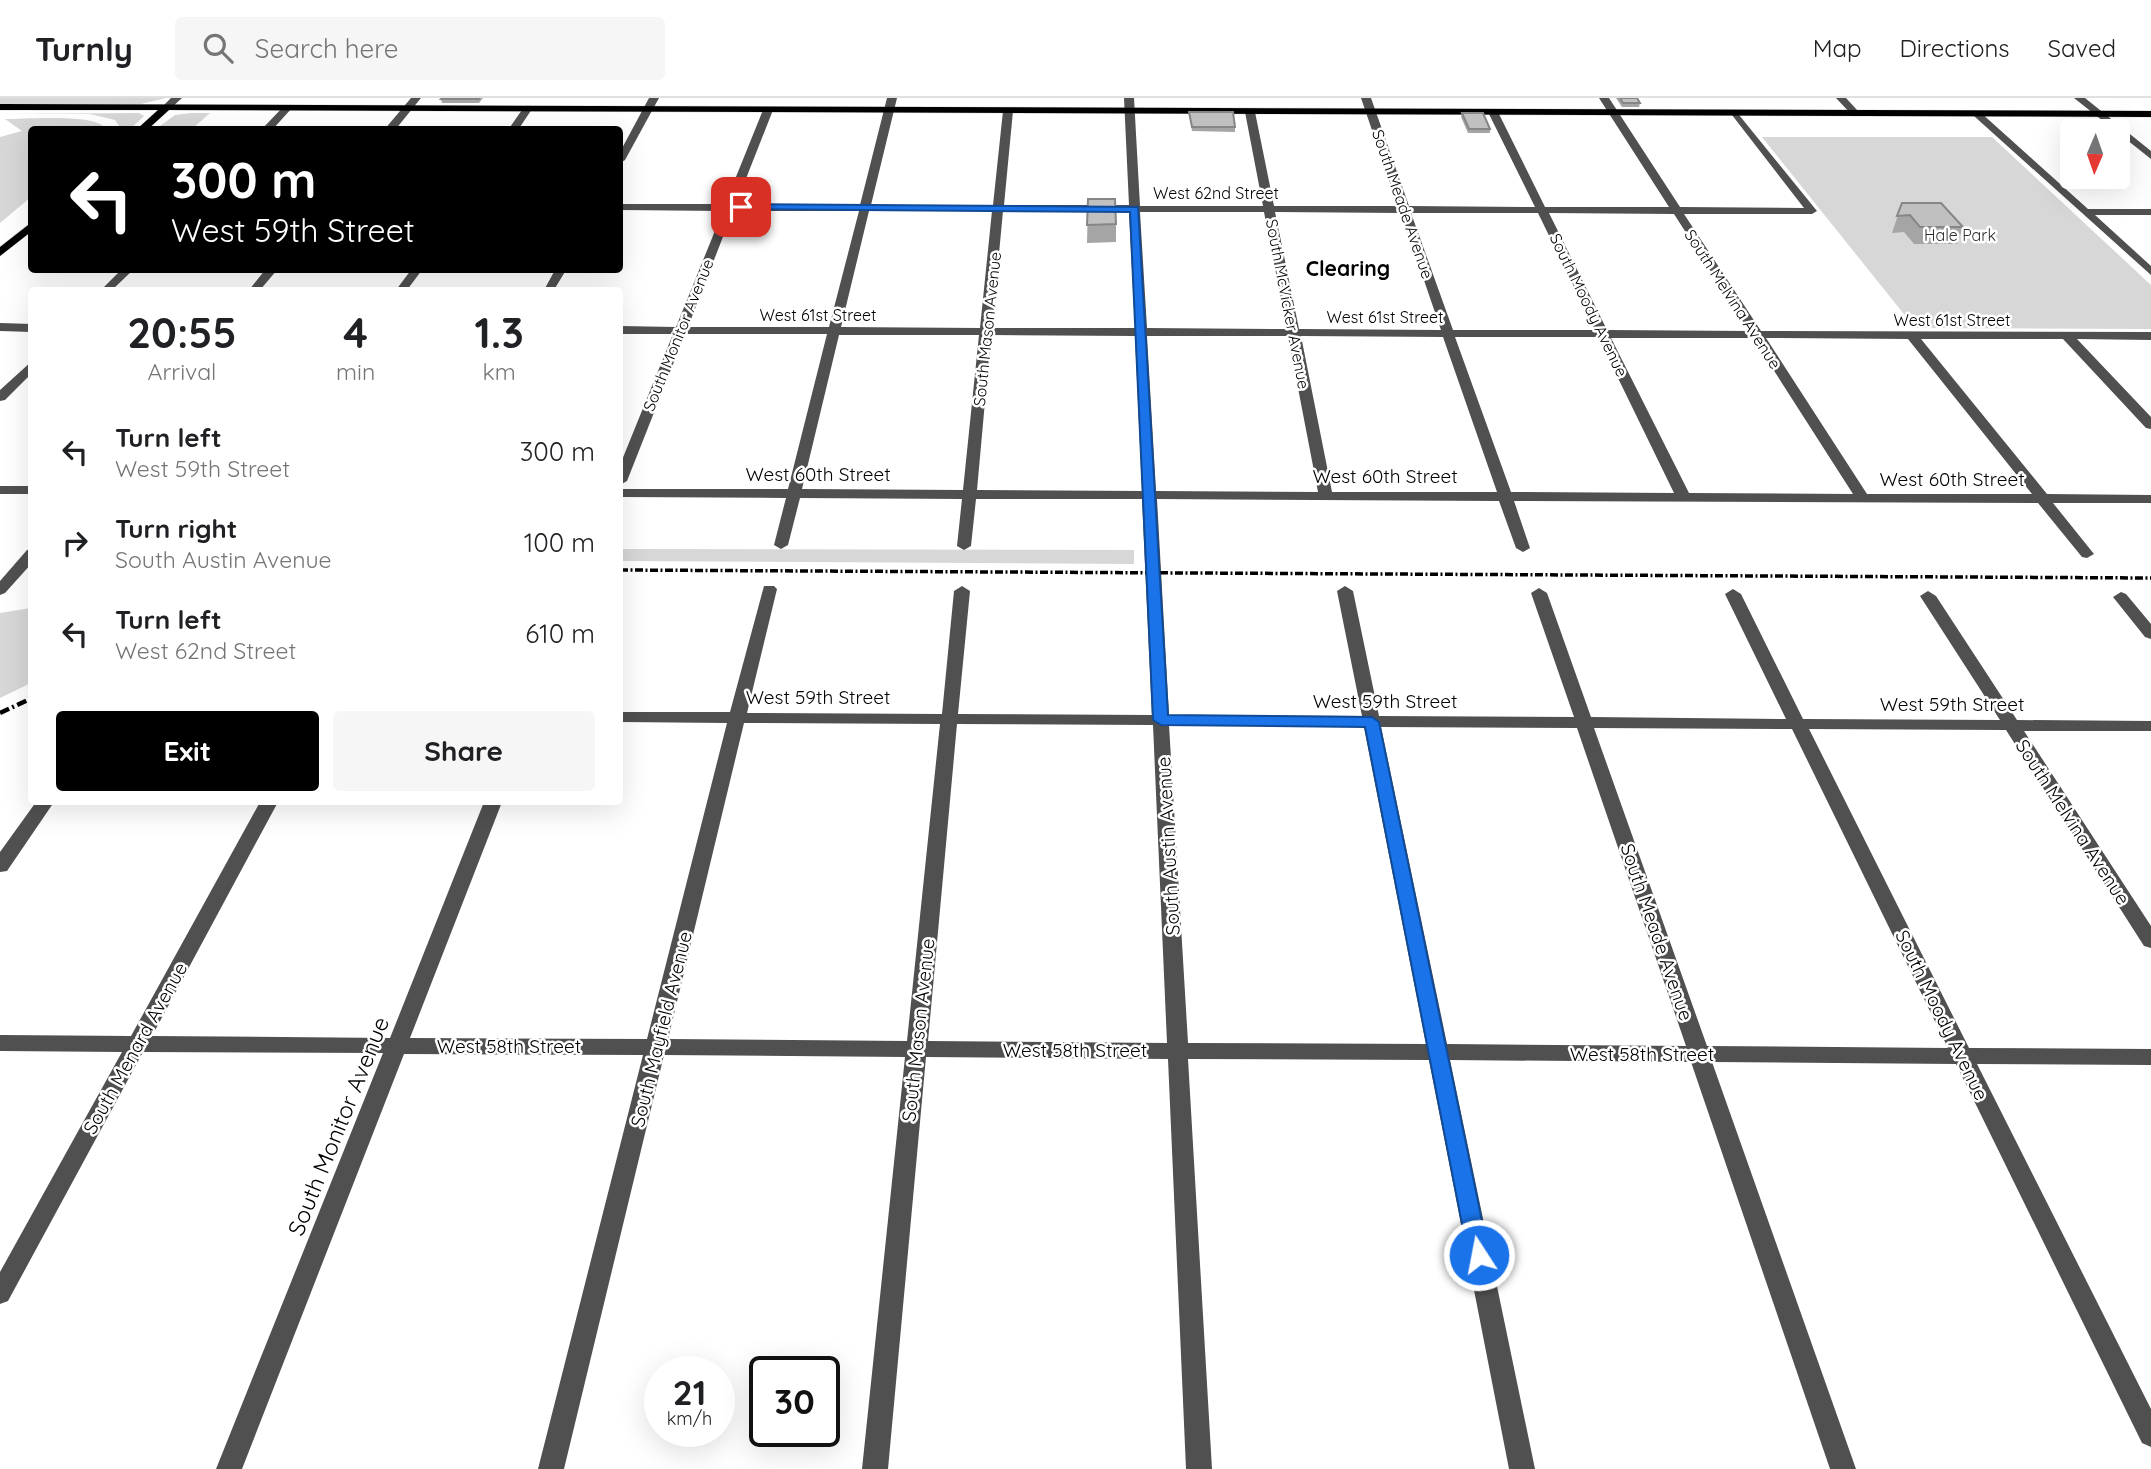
<!DOCTYPE html>
<style>
:root{--surface:#fff;--page:#f6f6f6;--text:#202124;--muted:#757577;--line:#e0e0e0;--accent:#000}
body{margin:0;font-family:Quicksand,sans-serif;background:var(--page);color:var(--text);height:100vh;display:flex;flex-direction:column;font-size:26px;white-space:nowrap}
*{box-sizing:border-box;margin:0}
p{font-size:23px;color:var(--muted)}
.icon{flex:none;width:38px;height:38px;fill:none;stroke:currentColor;stroke-width:2;stroke-linecap:round;stroke-linejoin:round}
.map{position:relative;flex:1;overflow:hidden}
.drawer{position:absolute;left:28px;top:189px;width:595px;height:518px;display:flex;flex-direction:column;background:var(--surface);border-radius:7px;box-shadow:0 7px 28px #0002}
.drawer>*{flex:none}
.top-card{position:absolute;left:28px;top:28px;width:595px;height:147px;border-radius:7px;box-shadow:0 7px 28px #0002;background:#000;color:#fff;overflow:hidden}
.needle{width:46px;rotate:182deg}
.tools{position:absolute;left:2060px;top:21px;display:grid;gap:14px}
.tools a{display:grid;place-items:center;width:70px;height:70px;border-radius:7px;background:var(--surface);box-shadow:0 7px 28px #0002;font-size:35px}
.speed{position:absolute;left:644px;top:1258px;display:flex;gap:14px;font-size:35px;font-weight:700;text-align:center}
.speed>*{display:grid;place-content:center;width:91px;height:91px;border-radius:50%;background:var(--surface);box-shadow:0 7px 28px #0002;line-height:1}
.speed small{font-size:18px;font-weight:400}
.speed .limit{border:4px solid #111;border-radius:10px;background:#fff;color:#111}
.pin{position:absolute;display:grid;place-items:center;width:60px;height:60px;color:#fff;margin:-30px;border-radius:14px;box-shadow:0 4px 10px #0006}
.me{position:absolute;width:77px;margin:-38px;rotate:349deg;stroke-linejoin:round;filter:drop-shadow(0 0 5px #0008)}
.turn{display:flex;align-items:center;gap:24px;height:147px;padding:0 28px;font-size:32px}
.turn .icon{width:91px;height:91px;stroke-width:2.5}
.turn b{display:block;font-size:49px;line-height:60px}
.eta{display:flex;justify-content:space-evenly;align-items:center;height:119px;text-align:center}
.eta b{font-size:42px;font-weight:700;line-height:49px}
.cta{display:flex;gap:14px;margin-top:auto;padding:14px 28px}
.cta a{flex:1;height:80px;border-radius:7px;background:var(--accent);color:#fff;font-size:28px;font-weight:700;line-height:80px;text-align:center}
.cta a+a{background:var(--page);color:var(--text)}
ul{padding:0;list-style:none}
li{display:flex;align-items:center;gap:21px;height:91px;padding:0 28px}
li div{flex:1}
li b{display:block;font-size:26px}
li em{font-style:normal}
header{display:flex;align-items:center;gap:42px;box-sizing:border-box;height:98px;padding:0 35px;background:var(--surface);border-bottom:2px solid var(--line)}
header strong{font-size:33px}
nav{display:flex;gap:38px;margin-inline-start:auto;font-size:24px}
.search{width:490px;height:63px;background:var(--page);display:flex;align-items:center;gap:18px;box-sizing:border-box;padding:0 24px;border-radius:7px;color:var(--muted);font-size:26px}
.map>svg:first-child{display:block}
.green{fill:#d7d7d7}
.lines{fill:none;stroke-linecap:round;stroke-linejoin:round}
.major-casing{stroke:#dbdbdb;stroke-width:1}
.minor{fill:#505050;fill-rule:evenodd}
.major{fill:#000;fill-rule:evenodd}
.rail-far1{stroke:#000;stroke-width:3.5;stroke-dasharray:8 2.5 2 2.5;stroke-linecap:butt}
.rail{stroke:#000;stroke-width:4.5;stroke-dasharray:10 3.5 2 3.5;stroke-linecap:butt}
.wall{fill:#a5a5a5}
.building{fill:#c0c0c0;stroke:#868686;stroke-width:2}
.route{fill:#1a73e8;stroke:#114b97;stroke-width:2}
.labels{text-anchor:middle;dominant-baseline:central;stroke-width:5;stroke-linejoin:round;paint-order:stroke}
.far-street-label{font-size:16px;fill:#000;stroke:#fff}
.far-park-label{font-size:16px;fill:#2e2e2e;stroke:#fff}
.street-label{font-size:19px;fill:#000;stroke:#fff}
.far-district-label{font-size:21px;font-weight:bold;fill:#000;stroke:#fff}
.near-street-label{font-size:23px;fill:#000;stroke:#fff}
</style>
<header>
<strong>Turnly</strong>
<div class="search"><svg class="icon" aria-label="search" viewBox="0 0 24 24"><circle cx="10" cy="10" r="6"/><path d="M15 15l6 6"/></svg>Search here</div>
<nav><a>Map</a><a>Directions</a><a>Saved</a></nav>
</header>
<div class="map">
<svg width="2151" height="1371" viewBox="0 0 2151 1371">
<rect width="100%" height="100%" fill="#fff"/>
<path class="green" d="M0 0H166L141 6H0Z
M139 15 144 18 129 32 121 31 115 22 90 16H0Z
M191 15H210L192 31H156L175 17Z
M5 21C25 21 98 15 106 31L32 32 31 99 0 125V39L22 33Z
M1762 39H1992L2151 187V231L1915 230Z
M620 451 1134 452V466L620 463Z
M31 510V585L0 600V515Z"/>
<g class="lines">
<defs>
<path id="major" d="M0 6 2151 13V19L169 12 147 32H136L158 12H0Z
M32 124V133L0 158V149Z"/>
</defs>
<use href="#major" class="major-casing"/>
<path class="minor" d="M171 0H182L169 12H163V8Z
M411 0H421L395 32H384Z
M649 0H659L625 62 620 65V54Z
M887 0H897L871 107H993L1003 13 1008 10 1013 13 1004 107H1129L1124 0H1134L1140 108H1263L1245 14 1250 11 1255 14 1274 108H1398L1361 0H1371L1409 108 1535 109 1488 14 1493 11 1498 14 1545 109H1669L1599 0H1609L1680 109 1804 110 1732 17 1730 15 1735 12 1817 113 1812 116H1684L1761 233 2151 234V242L2077 241 2151 319V331L2146 330 2063 241H1921L2047 396 2151 397V405H2053L2094 456 2087 460 2082 459 2038 405 1514 403 1530 450 1523 454 1516 450 1499 403 1157 401 1169 617 1362 618 1337 493 1345 488 1353 493 1379 618 1574 619 1531 495 1539 490 1547 495 1591 619 1786 621 1725 496 1733 491 1741 496 1803 621 2000 622 1920 498 1928 493 1936 498 2017 622 2151 623V633H2024L2151 828V850L2144 848 2006 632 1809 631 1969 950 2151 951V967L1977 966 2151 1311V1349L2142 1345 1956 966 1712 964 1856 1371H1830L1691 964 1450 962 1535 1371H1509L1429 962 1188 961 1212 1371H1186L1168 961 926 959 888 1371H862L905 959 664 957 564 1371H538L643 957 404 956 242 1371H216L383 955 143 954 8 1203 0 1206V1174L122 954 0 953V937L131 938 260 704H278L152 938 390 940 484 704H502L410 940 647 941 727 625 620 624V614H730L764 488H774L777 491 747 615 942 616 954 493 962 488 970 493 958 616 1152 617 1142 401H976L971 448 964 452 957 448 962 401 800 400 788 447 781 451 774 447 786 400 620 399V391H788L827 236H685L627 383 620 387V367L673 236H620V228L676 229 723 113 620 112V106H725L763 12 768 9 773 12 736 106 860 107ZM733 113H859L829 229H688ZM869 113H992L980 230 841 229ZM1003 113 1129 114 1135 230H992ZM1140 114H1264L1287 231 1147 230ZM1275 114 1401 115 1441 232 1299 231ZM1411 115H1538L1595 232H1453ZM1549 115 1674 116 1749 233 1607 232ZM839 237H979L963 392 802 391ZM991 237 1135 238 1142 393 977 392ZM1147 238H1288L1318 394 1156 393ZM1301 238 1443 239 1497 394H1332ZM1455 239H1598L1674 395 1511 394ZM1611 240H1753L1853 396 1689 395ZM1766 240 1908 241 2032 396H1867ZM744 625 940 626 907 943 668 941ZM957 626 1153 627 1167 945 928 943ZM1169 627 1364 629 1426 946 1188 945ZM1381 629 1577 630 1686 948 1447 946ZM1594 630 1792 631 1948 950 1707 948Z
M1836 0H1846L1858 13V17H1852Z
M2074 0H2085L2151 53V61Z
M284 8 292 10 272 32H261Z
M524 9 532 11 518 32H508Z
M1974 14H1980L2088 111H2151V117H2095L2151 168V177L1974 18Z
M121 172H133L112 192H101Z
M265 172H277L260 192H249Z
M411 172H422L407 192H396Z
M555 172H566L554 192H544Z
M0 225 32 226V234L0 233Z
M32 263V275L5 302 0 303V292Z
M0 388H32V396H0Z
M32 451V465L5 495 0 497V483L27 452Z
M2121 494 2126 496 2151 526V541L2145 539 2113 499Z
M36 704H54L7 773 0 774V754Z"/>
<use href="#major" class="major"/>
<path class="rail-far1" d="M620 472 2151 480"/>
<path class="rail" d="M0 615 32 600"/>
</g>
<path class="wall" d="M483 0 479 5H442L441 1Z
M1616 0H1637L1640 5 1639 9H1622Z
M1189 14 1235 29V34L1192 33Z
M1462 15 1490 31V35H1468L1461 19Z
M1088 101 1116 126V144L1087 145Z
M1902 105 1963 129 1957 146H1914L1904 134 1892 135Z"/>
<path class="building" d="M442 0H479V1H441Z
M1620 0H1637L1640 5H1623Z
M1189 14H1233L1235 29H1192Z
M1462 15H1483L1490 31H1469Z
M1088 101H1115L1116 126 1087 127Z
M1902 105H1941L1963 129H1920L1910 117 1897 118Z"/>
<path class="route" d="M741 106 1138 109 1168 617 1372 619 1379 624 1489 1157 1486 1164 1479 1166 1471 1164 1468 1157 1365 629 1161 627 1153 622 1130 114 738 111Z"/>
<g class="labels">
<g class="far-street-label">
<text x="1216" y="95">West 62nd Street</text>
<text transform="translate(1403 106) rotate(71)">South Meade Avenue</text>
<text transform="translate(1733 201) rotate(57)">South Melvina Avenue</text>
<text transform="translate(1288 206) rotate(79)">South McVicker Avenue</text>
<text transform="translate(1589 207) rotate(64)">South Moody Avenue</text>
<text x="818" y="217">West 61st Street</text>
<text x="1385" y="219">West 61st Street</text>
<text x="1952" y="222">West 61st Street</text>
<text transform="translate(987 231) rotate(-84)">South Mason Avenue</text>
<text transform="translate(678 237) rotate(-68)">South Monitor Avenue</text>
</g>
<g class="far-park-label">
<text x="1960" y="137">Hale Park</text>
</g>
<g class="street-label">
<text x="818" y="376">West 60th Street</text>
<text x="1385" y="378">West 60th Street</text>
<text x="1952" y="381">West 60th Street</text>
<text x="818" y="599">West 59th Street</text>
<text x="1385" y="603">West 59th Street</text>
<text x="1952" y="606">West 59th Street</text>
<text transform="translate(2073 724) rotate(57)">South Melvina Avenue</text>
<text transform="translate(1168 748) rotate(-93)">South Austin Avenue</text>
<text transform="translate(1657 834) rotate(71)">South Meade Avenue</text>
<text transform="translate(1942 917) rotate(64)">South Moody Avenue</text>
<text transform="translate(661 931) rotate(-76)">South Mayfield Avenue</text>
<text transform="translate(918 932) rotate(-84)">South Mason Avenue</text>
<text x="509" y="948">West 58th Street</text>
<text transform="translate(135 950) rotate(-61)">South Menard Avenue</text>
<text x="1075" y="952">West 58th Street</text>
<text x="1642" y="956">West 58th Street</text>
</g>
<g class="far-district-label">
<text x="1348" y="170">Clearing</text>
</g>
<g class="near-street-label">
<text transform="translate(338 1028) rotate(-68)">South Monitor Avenue</text>
</g>
</g>
</svg>
<div class="tools">
<a><svg class="needle" viewBox="-14 -14 28 28"><path d="M0-13l5 13h-10z" fill="#e53935"/><path d="M0 13l5-13h-10z" fill="#757577"/></svg></a>
</div>
<div class="speed"><div>21<small>km/h</small></div><div class="limit">30</div></div>
<div class="pin" style="left:741px;top:109px;background:#d93025"><svg class="icon" aria-label="arrive" viewBox="0 0 24 24"><path d="M6 21V4h12l-3 4 3 4H6"/></svg></div>
<svg class="me" style="left:1479px;top:1157px" viewBox="-20 -20 40 40"><circle r="17" fill="#1a73e8" stroke="#fff" stroke-width="3"/><path d="M0-11L8 9 0 5-8 9z" fill="#fff"/></svg>
<div class="top-card">
<div class="turn"><svg class="icon" aria-label="left" viewBox="0 0 24 24"><path d="M17 20v-9H6M10 6l-5 5 5 5"/></svg><div><b>300 m</b>West 59th Street</div></div>
</div>
<section class="drawer">
<div class="eta">
<div><b>20:55</b><p>Arrival</p></div>
<div><b>4</b><p>min</p></div>
<div><b>1.3</b><p>km</p></div>
</div>
<ul>
<li><svg class="icon" aria-label="left" viewBox="0 0 24 24"><path d="M17 20v-9H6M10 6l-5 5 5 5"/></svg><div><b>Turn left</b><p>West 59th Street</p></div><em>300 m</em></li>
<li><svg class="icon" aria-label="right" viewBox="0 0 24 24"><path d="M7 20v-9h11M14 6l5 5-5 5"/></svg><div><b>Turn right</b><p>South Austin Avenue</p></div><em>100 m</em></li>
<li><svg class="icon" aria-label="left" viewBox="0 0 24 24"><path d="M17 20v-9H6M10 6l-5 5 5 5"/></svg><div><b>Turn left</b><p>West 62nd Street</p></div><em>610 m</em></li>
</ul>
<div class="cta"><a>Exit</a><a>Share</a></div>
</section>
</div>
